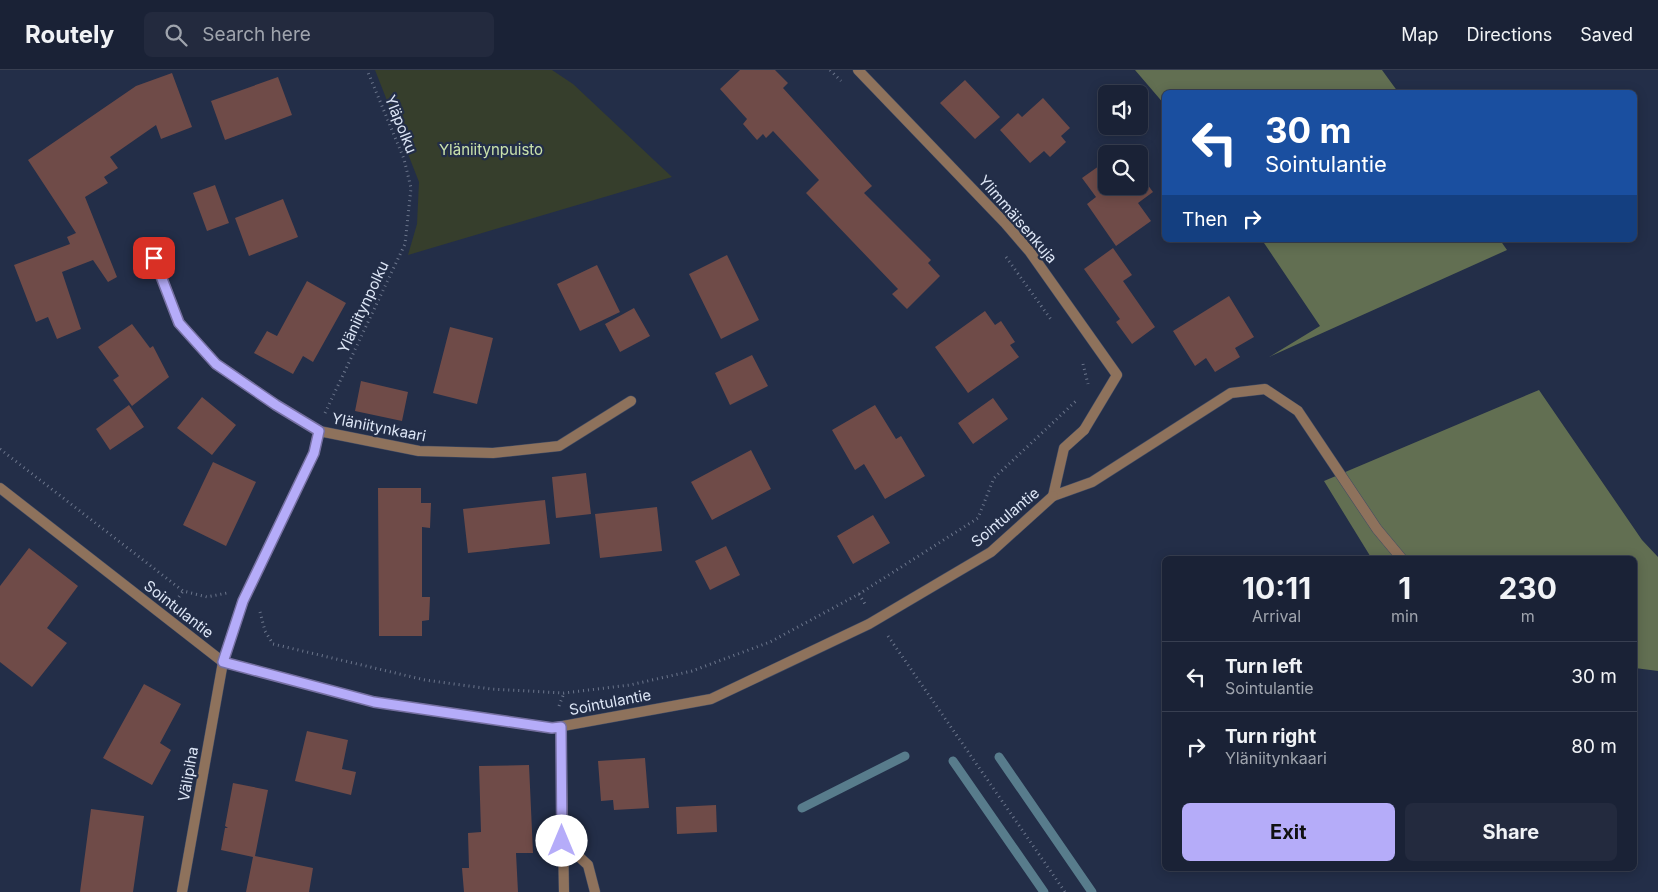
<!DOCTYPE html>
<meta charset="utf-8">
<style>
:root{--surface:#1a2236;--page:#232a3e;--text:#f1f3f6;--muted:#9fa4ad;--line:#383f51;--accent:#b5acf9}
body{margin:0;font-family:Inter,sans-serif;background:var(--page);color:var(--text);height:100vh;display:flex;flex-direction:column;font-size:19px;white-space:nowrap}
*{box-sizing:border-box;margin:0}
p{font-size:16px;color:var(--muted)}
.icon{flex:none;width:28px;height:28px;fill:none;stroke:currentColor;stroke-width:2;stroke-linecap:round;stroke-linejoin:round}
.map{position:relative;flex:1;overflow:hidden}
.drawer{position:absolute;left:1162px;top:486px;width:475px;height:315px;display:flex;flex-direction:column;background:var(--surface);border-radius:8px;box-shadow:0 2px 12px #0003,0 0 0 1px var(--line)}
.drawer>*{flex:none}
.guide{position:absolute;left:1162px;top:20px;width:475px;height:152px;border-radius:8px;box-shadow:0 2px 12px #0003,0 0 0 1px var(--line);background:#1a4fa0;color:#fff;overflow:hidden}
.buttons{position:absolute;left:1098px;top:15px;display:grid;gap:10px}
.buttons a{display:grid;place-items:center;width:50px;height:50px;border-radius:8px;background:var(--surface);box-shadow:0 2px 12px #0003,0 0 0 1px var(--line);font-size:25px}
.pin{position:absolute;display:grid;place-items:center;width:42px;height:42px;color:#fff;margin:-21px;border-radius:10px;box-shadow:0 2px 8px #0006}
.me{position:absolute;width:55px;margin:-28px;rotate:0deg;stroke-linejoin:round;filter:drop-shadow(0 0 4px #0008)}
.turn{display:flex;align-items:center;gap:18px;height:105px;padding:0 20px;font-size:22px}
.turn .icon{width:65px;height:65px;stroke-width:2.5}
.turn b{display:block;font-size:35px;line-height:42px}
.then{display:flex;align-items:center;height:48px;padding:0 20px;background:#0003;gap:10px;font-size:19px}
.eta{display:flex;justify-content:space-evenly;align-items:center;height:85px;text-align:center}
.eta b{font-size:30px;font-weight:700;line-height:35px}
.button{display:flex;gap:10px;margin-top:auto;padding:10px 20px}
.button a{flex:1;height:58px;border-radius:8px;background:var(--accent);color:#111;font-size:20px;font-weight:700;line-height:58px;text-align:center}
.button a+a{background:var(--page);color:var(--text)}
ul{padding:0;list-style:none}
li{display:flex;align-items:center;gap:15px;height:70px;padding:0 20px;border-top:1px solid var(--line)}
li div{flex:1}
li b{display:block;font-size:19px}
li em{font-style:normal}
header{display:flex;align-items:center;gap:30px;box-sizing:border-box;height:70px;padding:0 25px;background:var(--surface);border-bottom:1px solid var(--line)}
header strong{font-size:24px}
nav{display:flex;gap:28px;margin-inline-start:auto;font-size:18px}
.search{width:350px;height:45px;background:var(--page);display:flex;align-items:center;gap:12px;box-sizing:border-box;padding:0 18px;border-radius:8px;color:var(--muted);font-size:19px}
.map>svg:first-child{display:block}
.green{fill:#363e2c}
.forest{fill:#626f52}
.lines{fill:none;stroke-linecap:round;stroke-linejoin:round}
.stream{stroke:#587c8c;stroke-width:9}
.building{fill:#6f4b48}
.service-casing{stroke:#414b64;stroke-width:11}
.minor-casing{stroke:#414b64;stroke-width:11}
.path{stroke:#6c768c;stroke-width:3;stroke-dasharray:1 4;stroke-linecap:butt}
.service{stroke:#8e725c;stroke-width:10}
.minor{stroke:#8e725c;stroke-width:10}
.route-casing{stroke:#7670a2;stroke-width:12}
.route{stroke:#b5acf9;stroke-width:9}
.labels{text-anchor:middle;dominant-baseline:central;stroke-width:4.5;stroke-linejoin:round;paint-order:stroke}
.street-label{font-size:15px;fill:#dde6f6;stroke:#232e48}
.park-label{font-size:15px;fill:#cae2ac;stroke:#232e48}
</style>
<header>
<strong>Routely</strong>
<div class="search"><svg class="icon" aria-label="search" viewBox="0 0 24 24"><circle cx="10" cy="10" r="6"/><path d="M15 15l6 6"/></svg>Search here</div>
<nav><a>Map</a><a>Directions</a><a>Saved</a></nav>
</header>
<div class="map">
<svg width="1658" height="822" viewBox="0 0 1658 822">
<rect width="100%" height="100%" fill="#232e48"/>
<path class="green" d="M375 0H552L573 14 672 107 408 185 417 154 419 112Z"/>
<path class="forest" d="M1135 0H1382L1398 22H1165V35Z
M1262 170H1500L1507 180 1269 287 1320 256Z
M1539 320 1642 470 1658 487V601L1635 598V489H1372L1324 411Z"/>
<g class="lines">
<path class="stream" d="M999 687 1092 822
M953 691 1044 822
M802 738 905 686"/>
</g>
<path class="building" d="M740 0H775L788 13 783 18 872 116 864 123 931 190 928 193 940 206 907 239 892 224 898 219 806 123 819 110 773 61 766 68 763 64 757 70 743 54 747 49 720 19Z
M172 3 192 57 161 69 156 55 110 87 118 98 104 107 108 113 85 127 117 207 108 212 93 190 62 202 81 259 57 269 48 247 36 252 14 195 70 174 67 167 76 163 28 90 136 16Z
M278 7 292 45 225 70 211 31Z
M965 10 1000 47 975 69 940 33Z
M1043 28 1070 58 1061 66 1066 72 1050 87 1044 81 1030 93 1000 60 1018 43 1022 47Z
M1106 91V116H1139V103L1153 122 1138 133 1151 151 1116 176 1087 134 1096 127 1082 108Z
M215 115 229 153 207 161 193 123Z
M283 129 298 167 249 186 235 148Z
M1113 178 1132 205 1123 211 1155 257 1132 274 1116 252 1120 249 1084 199Z
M727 185 759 250 721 269 689 204Z
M597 195 620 242 580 261 557 214Z
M307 211 346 233 313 292 303 286 293 304 254 283 267 261 277 266Z
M1229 226 1254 267 1235 278 1240 287 1215 302 1206 288 1195 296 1173 261Z
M634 238 650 266 620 282 605 254Z
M985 241 995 255 1001 251 1015 272 1010 275 1019 287 968 323 935 277Z
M132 254 150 278 153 276 169 307 132 336 113 310 119 306 98 277Z
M450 257 493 268 477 334 433 323Z
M752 285 768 316 730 335 715 303Z
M361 311 408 322 402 351 355 341Z
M202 327 236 355 212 385 177 358Z
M993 328 1008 349 973 374 958 353Z
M129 335 144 357 110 380 96 359Z
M875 335 896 369 901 366 925 406 885 429 864 394 855 400 832 360Z
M751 380 771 419 712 450 691 412Z
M213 392 256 412 226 476 183 455Z
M586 403 591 444 556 448 552 407Z
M378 418H421V433H431L430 458 422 457V527H430L429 550 422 551V566H379Z
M545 430 550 474 468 483 463 439Z
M657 437 662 481 600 488 595 444Z
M873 445 890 473 853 494 837 466Z
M726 476 740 505 710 520 695 491Z
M29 478 78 516 47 558 67 573 32 617 0 592V516Z
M144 614 181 634 160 673 171 680 152 715 103 688Z
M307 661 348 670 342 699 356 702 351 725 295 711Z
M645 688 649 738 614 740 613 730 601 731 598 691Z
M529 695 533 783H516L518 822H464L462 798H469L468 763 481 762 479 696Z
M233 713 268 720 255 786 313 798 309 822H246L253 787 221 780 225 758H228L225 756Z
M716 735 717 762 677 764 676 737Z
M91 739 144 746 133 822H80Z"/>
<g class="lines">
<defs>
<path id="service" d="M1053 426 1092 412 1231 323 1265 319 1298 341 1377 459 1402 489
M1053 426 1064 378 1084 360"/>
<path id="minor" d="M858 0 1005 153 1030 182 1117 305 1084 360
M154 187 179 253 216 294 276 335 319 361 419 381 493 383 559 376 631 331
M0 418 223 592 374 632 552 658 711 629 869 554 991 482 1053 426
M561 657 564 822
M562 771 588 795 595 822
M182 822 223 592 243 531 314 383 319 361"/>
</defs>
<use href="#service" class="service-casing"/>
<use href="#minor" class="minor-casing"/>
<path class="path" d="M830 0 841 11
M1006 187 1052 251
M1083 294 1088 314
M325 343 405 174 411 118 404 89 367 0
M0 379 183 521 207 527 227 523
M859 524 865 534
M176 531 183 521
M260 542 265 561 273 574 425 610 491 619 564 623 630 615 692 601 770 572 859 524 978 448 994 408 1077 330
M888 566 1065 822
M559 636 564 623"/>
<use href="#service" class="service"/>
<use href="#minor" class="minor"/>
</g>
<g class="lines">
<defs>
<path id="route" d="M154 188 179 253 216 294 276 335 319 361 314 383 243 531 223 592 374 632 552 658 561 657 562 771"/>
</defs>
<use href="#route" class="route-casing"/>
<use href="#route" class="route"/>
</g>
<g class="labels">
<g class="street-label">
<text transform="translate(401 54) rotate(68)">Yläpolku</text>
<text transform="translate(1018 149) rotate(49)">Ylimmäisenkuja</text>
<text transform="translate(363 237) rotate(-65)">Yläniitynpolku</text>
<text transform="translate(379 357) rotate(11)">Yläniitynkaari</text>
<text transform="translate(1005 447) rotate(-40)">Sointulantie</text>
<text transform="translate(179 539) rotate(38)">Sointulantie</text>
<text transform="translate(610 632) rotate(-11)">Sointulantie</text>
<text transform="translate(188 704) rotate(-80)">Välipiha</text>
</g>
<g class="park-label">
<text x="491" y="79">Yläniitynpuisto</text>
</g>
</g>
</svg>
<div class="buttons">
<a><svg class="icon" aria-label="sound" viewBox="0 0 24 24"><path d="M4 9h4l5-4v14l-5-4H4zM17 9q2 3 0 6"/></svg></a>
<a><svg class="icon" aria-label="search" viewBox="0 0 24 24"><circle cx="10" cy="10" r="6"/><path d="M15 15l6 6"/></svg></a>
</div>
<div class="pin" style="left:154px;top:188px;background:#d93025"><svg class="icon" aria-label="arrive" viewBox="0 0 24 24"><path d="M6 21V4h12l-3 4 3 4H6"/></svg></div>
<svg class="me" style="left:562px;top:771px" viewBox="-20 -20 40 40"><circle r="19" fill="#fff"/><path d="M0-13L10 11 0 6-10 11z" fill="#b5acf9"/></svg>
<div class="guide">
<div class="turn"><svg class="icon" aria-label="left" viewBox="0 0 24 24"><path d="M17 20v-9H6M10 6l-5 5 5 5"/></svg><div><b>30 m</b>Sointulantie</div></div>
<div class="then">Then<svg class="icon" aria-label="right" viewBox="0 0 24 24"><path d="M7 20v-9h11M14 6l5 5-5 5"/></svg></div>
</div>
<section class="drawer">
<div class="eta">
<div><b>10:11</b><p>Arrival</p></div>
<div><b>1</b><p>min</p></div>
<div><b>230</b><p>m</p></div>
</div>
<ul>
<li><svg class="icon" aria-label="left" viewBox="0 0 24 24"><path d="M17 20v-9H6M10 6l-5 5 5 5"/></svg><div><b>Turn left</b><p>Sointulantie</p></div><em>30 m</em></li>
<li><svg class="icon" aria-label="right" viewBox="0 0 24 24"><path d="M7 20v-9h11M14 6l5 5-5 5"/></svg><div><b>Turn right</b><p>Yläniitynkaari</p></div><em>80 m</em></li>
</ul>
<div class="button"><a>Exit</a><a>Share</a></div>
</section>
</div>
